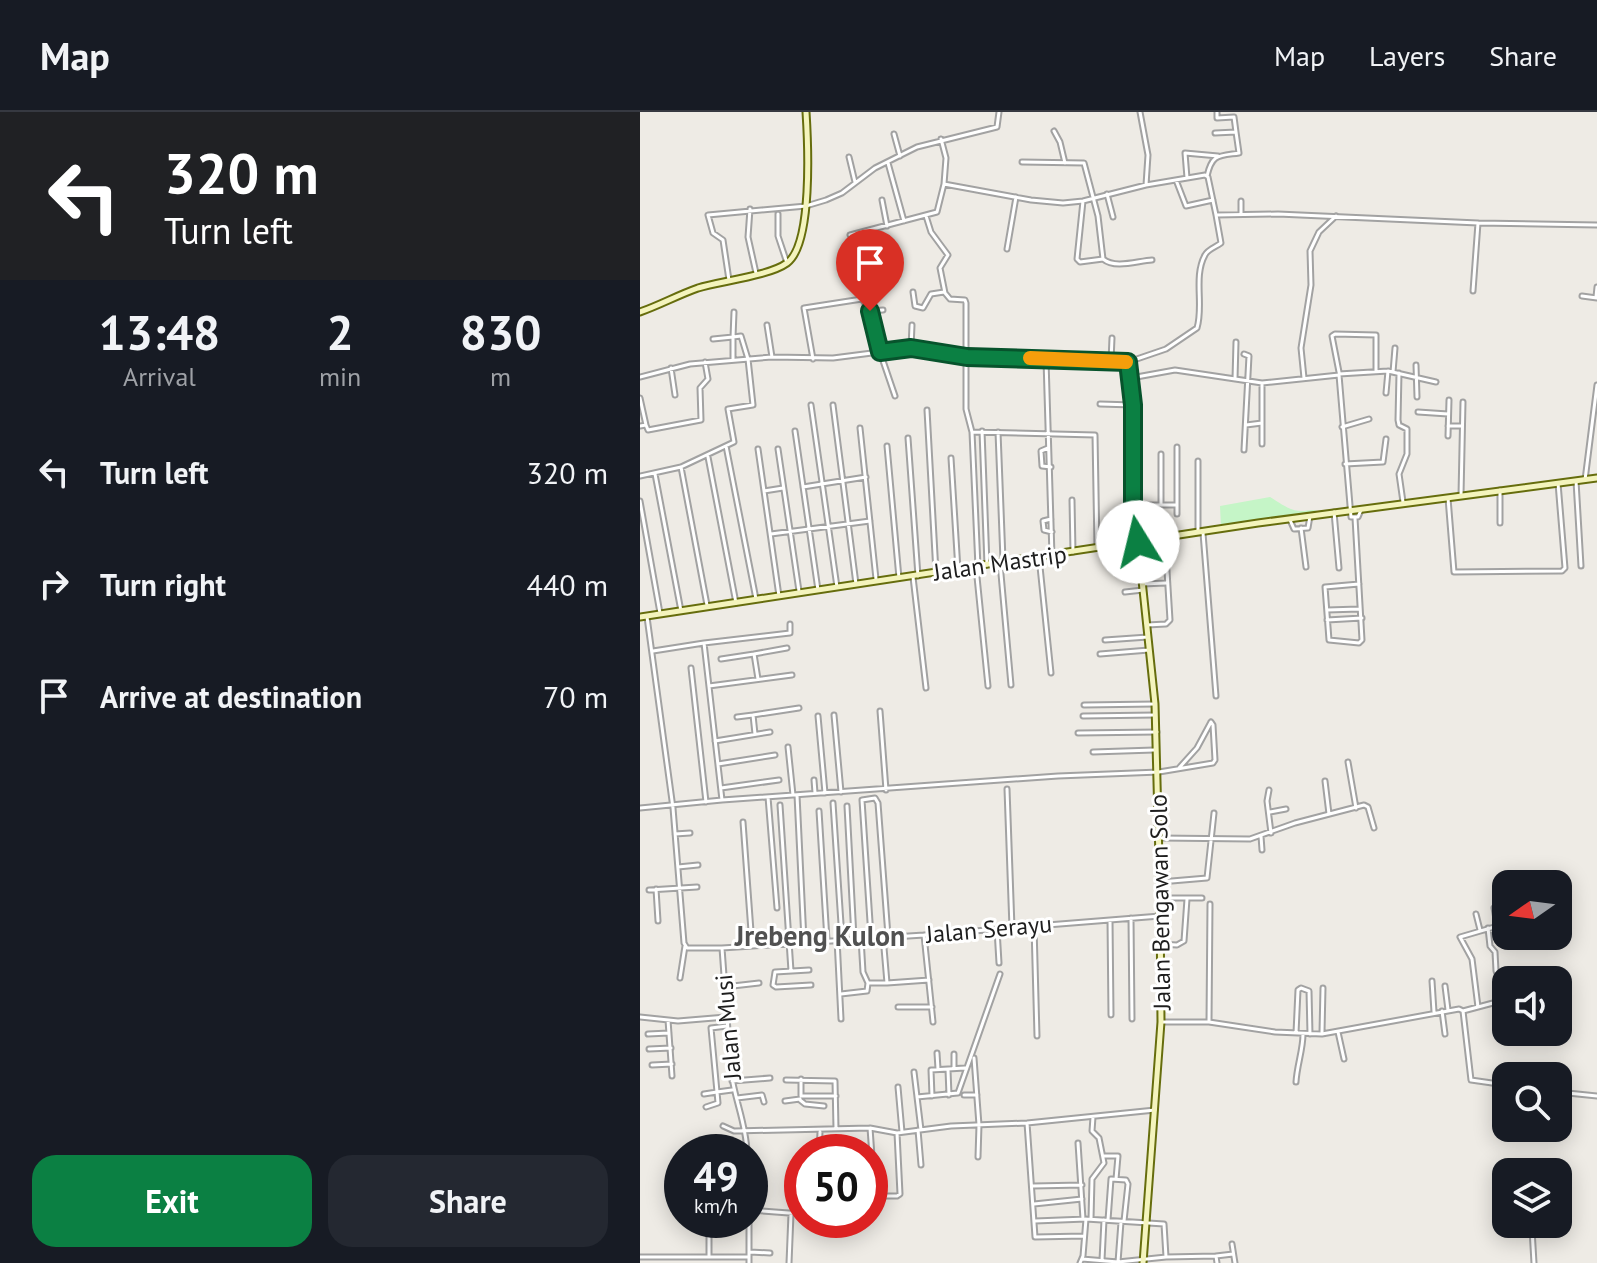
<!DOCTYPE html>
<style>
:root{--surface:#171b24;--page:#242831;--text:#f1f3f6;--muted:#9ea1a6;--line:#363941;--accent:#0b8043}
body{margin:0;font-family:"PT Sans",sans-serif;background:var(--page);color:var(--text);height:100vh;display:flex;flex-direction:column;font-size:30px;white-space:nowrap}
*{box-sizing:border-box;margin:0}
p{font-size:26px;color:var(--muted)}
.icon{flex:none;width:44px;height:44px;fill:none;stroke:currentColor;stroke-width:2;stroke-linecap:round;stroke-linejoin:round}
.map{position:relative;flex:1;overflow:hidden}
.sheet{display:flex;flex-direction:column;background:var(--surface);width:640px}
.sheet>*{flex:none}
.banner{background:#202124;color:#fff;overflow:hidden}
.needle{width:52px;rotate:256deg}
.buttons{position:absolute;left:852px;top:758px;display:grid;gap:16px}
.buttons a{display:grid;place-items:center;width:80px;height:80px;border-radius:16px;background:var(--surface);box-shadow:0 4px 20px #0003;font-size:40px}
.speed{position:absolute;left:24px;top:1022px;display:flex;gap:16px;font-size:40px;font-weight:700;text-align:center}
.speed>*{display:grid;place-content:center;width:104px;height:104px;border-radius:50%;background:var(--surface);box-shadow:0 4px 20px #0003;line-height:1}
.speed small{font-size:20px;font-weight:400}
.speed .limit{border:12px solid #d22;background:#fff;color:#111}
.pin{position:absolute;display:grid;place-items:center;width:68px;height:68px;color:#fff;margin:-82px -34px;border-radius:50% 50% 50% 0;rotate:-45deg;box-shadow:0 0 8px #0007}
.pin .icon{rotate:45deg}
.me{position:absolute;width:88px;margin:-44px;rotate:351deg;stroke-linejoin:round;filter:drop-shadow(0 0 6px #0008)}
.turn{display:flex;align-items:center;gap:28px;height:168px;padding:0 32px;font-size:36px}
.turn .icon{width:104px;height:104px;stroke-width:2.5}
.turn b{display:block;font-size:56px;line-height:68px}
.eta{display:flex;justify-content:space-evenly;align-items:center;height:136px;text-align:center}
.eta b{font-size:48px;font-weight:800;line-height:56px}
.primary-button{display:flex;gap:16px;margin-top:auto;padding:16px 32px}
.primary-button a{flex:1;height:92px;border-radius:24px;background:var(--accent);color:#fff;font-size:32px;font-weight:800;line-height:92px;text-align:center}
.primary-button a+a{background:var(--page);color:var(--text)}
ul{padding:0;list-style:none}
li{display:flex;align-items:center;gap:24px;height:112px;padding:0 32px}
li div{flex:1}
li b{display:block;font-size:30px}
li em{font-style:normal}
header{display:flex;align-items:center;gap:48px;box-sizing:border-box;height:112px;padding:0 40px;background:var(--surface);border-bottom:2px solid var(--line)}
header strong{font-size:38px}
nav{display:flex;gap:44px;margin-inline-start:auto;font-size:28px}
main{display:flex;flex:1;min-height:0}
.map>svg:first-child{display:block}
.park{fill:#c5f5c7}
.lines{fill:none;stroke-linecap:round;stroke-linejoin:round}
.street-casing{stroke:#a2a2a2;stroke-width:7}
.secondary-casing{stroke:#666d0d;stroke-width:9}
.street{stroke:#fff;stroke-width:3}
.secondary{stroke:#f4f4bd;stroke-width:5}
.route-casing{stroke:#07532c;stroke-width:20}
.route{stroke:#0b8043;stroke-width:14}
.slow{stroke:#f59e0b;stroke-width:14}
.labels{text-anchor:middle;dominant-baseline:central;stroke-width:6;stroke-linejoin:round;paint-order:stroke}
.street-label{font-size:24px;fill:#1e1e1e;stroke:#fff}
.quarter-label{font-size:28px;font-weight:bold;fill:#515151;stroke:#fff}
</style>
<header>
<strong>Map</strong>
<nav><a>Map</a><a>Layers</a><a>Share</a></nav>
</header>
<main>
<section class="sheet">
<div class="banner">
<div class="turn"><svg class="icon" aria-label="left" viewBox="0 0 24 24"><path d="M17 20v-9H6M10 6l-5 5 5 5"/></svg><div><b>320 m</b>Turn left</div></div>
</div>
<div class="eta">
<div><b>13:48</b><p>Arrival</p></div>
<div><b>2</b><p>min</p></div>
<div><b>830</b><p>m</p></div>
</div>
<ul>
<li><svg class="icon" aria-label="left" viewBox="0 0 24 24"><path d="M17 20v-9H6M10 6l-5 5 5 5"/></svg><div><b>Turn left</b></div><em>320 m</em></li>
<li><svg class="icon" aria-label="right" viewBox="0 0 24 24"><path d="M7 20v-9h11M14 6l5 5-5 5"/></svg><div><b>Turn right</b></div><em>440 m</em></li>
<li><svg class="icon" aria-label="arrive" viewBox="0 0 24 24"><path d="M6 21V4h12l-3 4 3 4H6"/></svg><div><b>Arrive at destination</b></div><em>70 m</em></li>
</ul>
<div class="primary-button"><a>Exit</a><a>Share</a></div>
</section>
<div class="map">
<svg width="957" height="1151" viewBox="0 0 957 1151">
<rect width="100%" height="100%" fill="#eeebe5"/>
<path class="park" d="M630 385C640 391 650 399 661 399 670 399 672 396 680 400L581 415 580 394Z"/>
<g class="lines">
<defs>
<path id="street" d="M500 0 508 43 506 73
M414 19 420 30 425 51
M575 21 596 20 594 5 577 6V0
M254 22 260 44
M301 27 306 46 304 72 391 88 423 91 443 89 506 73 565 63 568 65 576 103 638 102 838 111 957 113
M209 45 215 70
M382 50 444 51 458 104 463 147C475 157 497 149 512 148
M248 51 264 109
M567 64C572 42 578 44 599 41L596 20
M547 66 545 41 578 44
M536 68 546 94 573 88
M467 82 473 105
M242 88 247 114
M443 89 437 147 440 150 463 147
M110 97 108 125 116 161
M138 102V124L147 151
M601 102V89
M286 104 291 120 308 143 300 156 305 181 310 187 325 188 326 191V297L332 320 338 455
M210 123 297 100 304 72
M367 137 376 85
M89 168 83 128 73 121 68 103 166 94 186 88 202 81 235 56 277 35 357 15 359 0
M833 179 838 111
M273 180 275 194 283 196 291 182 304 180
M942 184 957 186
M956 185 957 175
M230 199 243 198
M127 213 132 245
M73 227 93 225 94 200
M271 236 272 213
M173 247 164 196 222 187 230 199 240 240 255 284
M406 248 412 444
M471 249 472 226
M488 250 526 237 557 216C564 193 553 165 565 143 568 137 576 135 581 131L576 103
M776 253 777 285
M31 256 35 283
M699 260 692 224 695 222 736 223V259
M753 260 755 236
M759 261 758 308 759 313 767 317V342L759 362 763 390
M699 262 748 259 796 270
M0 265 50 252 132 245 193 246 271 236 327 245 488 250 493 293V430
M491 266 535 258 622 271 699 263 711 405H718L721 398
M664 266 661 236 671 173 670 139 679 120 696 104
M595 267 596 230
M622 271V332
M746 281 748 259
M0 286 6 313 0 314
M460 292 493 293
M171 293 197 475
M193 293 216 472
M287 298 296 461
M778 300 808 302
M6 313 8 318 61 308 60 276 68 267 65 250
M606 313 622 311
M808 314H822
M702 315 729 307
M220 316 236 467
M155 319 178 478
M342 319 347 453
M332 320 455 323 457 436
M358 320 363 448
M808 324 809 288
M268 326 278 464
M86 334 116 487
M247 334 259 466
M537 335V393
M408 336 401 339 402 354 411 355
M118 337 139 484
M138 337 159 479
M604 338 609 244 604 242
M68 345 96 491
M311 346 318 458
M705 352 743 350 746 327
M41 355 67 493
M15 362 41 499
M0 364 41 355 94 330 88 297 113 293 108 247 101 224 93 225V248
M945 368 957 273
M936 369 941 454
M163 375 226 365
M860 378V411
M124 379 143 376
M821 383 823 290
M808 386 814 460 922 459 925 456 918 371
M432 388 433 440
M0 389 20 501
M492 393H537V402
M521 393V342
M694 400 699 456
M715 406 722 528 719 531 689 528 685 475 719 472
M411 407 403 409 404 418 412 420
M650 408 654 417 668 416 670 404
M661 416 666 455
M558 418V349
M563 421 576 584
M131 422 230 409
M399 445 411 561
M360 451 371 573
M336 455 348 574
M273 465 286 576
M502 472 526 471
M485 480 503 478
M687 498 719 497
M7 505 33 696 44 831 47 836H82L284 823 520 804
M687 508 722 506
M507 513 526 512 530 508 525 426
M465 528 508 525
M64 531 150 521V512
M460 542 509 538
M81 547 114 542
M51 556 66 690
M118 567 114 542 147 536
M69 574 152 563
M444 593 515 592
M240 599 246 678
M113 603 159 596
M194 603 201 680
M178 604 185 681
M443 604 515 603
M97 605 113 603 115 622
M438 621 517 620
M75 629 130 620
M148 635 153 683
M453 640 514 638
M708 650 716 696
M78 652 135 643
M539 656 557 636 571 610
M174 668 175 681
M685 669 689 702
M81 676 139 668
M367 677 372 816
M629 678 627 689 631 721
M157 683 164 829
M128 685 137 796
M82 688 418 664 519 660 573 651 575 648 573 613 571 610
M193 691 202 827
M140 693 151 859
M207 694 214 826
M0 696 82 688 64 531 13 539
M179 699 187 828
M630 700 646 697
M103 710 112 833
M35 722 50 721
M621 724 622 738
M520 726 610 727 655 711 724 693 728 695 734 716
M38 755 58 753
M520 770 567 766 574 701
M16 777 18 809
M9 778 57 775
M520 786H562
M854 796 857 813
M836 802 840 818
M491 806 492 907
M470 808 471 903
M394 814 397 924
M848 816 850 834 855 840 856 859 865 883
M357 817 359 851
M284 823 293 910
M231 825 222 688 235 686 238 691 248 824
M221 826 223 860 228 871H247L243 824
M197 827 201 907
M520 832 537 833 544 829 547 787
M82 836 91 960C95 989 106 1011 107 1040
M169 858 135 860 133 873 136 875 171 873
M40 866 45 834
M792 869 794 900
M247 871 289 868
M805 874 808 898
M84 875 119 871
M201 882 227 879 228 871
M258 895H292
M838 895 832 847 820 825 861 813
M802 899 805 922
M823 899 853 891 864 884
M0 905 38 909 86 905
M28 908 32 964
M521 910H569L635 920 682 922 819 897 823 899 831 968 866 973
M569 910 570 792
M87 914 71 916 77 980 92 978
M682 920 683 876
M698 920 704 947
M656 921 658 878 661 876 669 879 670 922
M8 922 29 921
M9 937 31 936
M297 941 298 957
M334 946 339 1013 338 1045
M12 953 32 952
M314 956V942
M308 958 309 983
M274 960 281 1018
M161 967V984H196
M146 968 195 969 196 1017
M92 969 130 966
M656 970C657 953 663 938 663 922
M258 975 262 1020
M918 980 957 984
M64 982 77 980 78 991 66 995
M324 983H337
M292 984 291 958 325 956
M277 985 318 981 360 862
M97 986 122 983 124 990
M160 988 165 992 184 994
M145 989 160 987
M387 1011 395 1125 444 1124
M83 1014 94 1019 230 1016 257 1021 311 1014 387 1011 515 998
M230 1016 233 1058
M278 1018 281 1053
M438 1031 443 1107
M179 1040 180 1020
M463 1044H478L476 1067
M393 1074 442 1073
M394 1092 442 1087
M230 1096 233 1084H257L260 1082 257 1021
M110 1098 162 1102
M451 1107 452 1067 464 1051 459 1026 452 1019 453 1005
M468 1108 471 1067 486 1068 488 1072 484 1109
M395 1109 446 1107 524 1112 526 1145
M892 1117 894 1151
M69 1121 88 1120
M592 1132 595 1151
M110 1140 130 1141
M576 1144 593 1142
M0 1145H108
M69 1145V1108
M442 1147 478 1150 526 1145 576 1144 577 1151
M462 1148 464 1108
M478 1150 481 1110
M109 1151V1108
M149 1151 151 1102
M440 1151 443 1144 446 1107"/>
<path id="secondary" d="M0 200C20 193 38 183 58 176 81 169 129 164 147 151 173 132 168 31 166 0
M498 430 515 592 520 786 521 910 503 1151
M0 505 618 411 957 366"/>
</defs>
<use href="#street" class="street-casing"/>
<use href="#secondary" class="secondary-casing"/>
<use href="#street" class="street"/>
<use href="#secondary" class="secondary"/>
</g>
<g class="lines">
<defs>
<path id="route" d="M230 199 240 240 271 236 327 245 488 250 493 293V430H498"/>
</defs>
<use href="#route" class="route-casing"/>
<use href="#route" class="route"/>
<path class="slow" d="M390 246 486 250"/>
</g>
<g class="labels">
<g class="street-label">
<text transform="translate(360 451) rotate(-8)">Jalan Mastrip</text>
<text transform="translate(520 790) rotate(-91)">Jalan Bengawan Solo</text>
<text transform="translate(349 817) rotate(-5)">Jalan Serayu</text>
<text transform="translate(88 915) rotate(-95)">Jalan Musi</text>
</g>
<g class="quarter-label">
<text x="180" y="823">Jrebeng Kulon</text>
</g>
</g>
</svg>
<div class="buttons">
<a><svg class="needle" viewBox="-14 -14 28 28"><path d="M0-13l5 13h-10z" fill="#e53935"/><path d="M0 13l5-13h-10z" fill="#9ea1a6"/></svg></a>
<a><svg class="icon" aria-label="sound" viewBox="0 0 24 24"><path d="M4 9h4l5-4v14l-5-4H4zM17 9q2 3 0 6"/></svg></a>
<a><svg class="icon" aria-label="search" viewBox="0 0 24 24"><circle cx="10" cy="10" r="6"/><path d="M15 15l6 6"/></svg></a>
<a><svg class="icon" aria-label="layers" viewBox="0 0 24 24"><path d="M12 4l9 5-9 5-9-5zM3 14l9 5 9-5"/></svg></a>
</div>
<div class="speed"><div>49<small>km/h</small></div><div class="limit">50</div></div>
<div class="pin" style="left:230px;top:199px;background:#d93025"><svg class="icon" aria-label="arrive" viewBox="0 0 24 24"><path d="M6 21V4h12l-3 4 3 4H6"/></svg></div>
<svg class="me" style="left:498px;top:430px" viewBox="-20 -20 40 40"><circle r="19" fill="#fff"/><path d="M0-13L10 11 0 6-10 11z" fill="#0b8043"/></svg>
</div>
</main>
